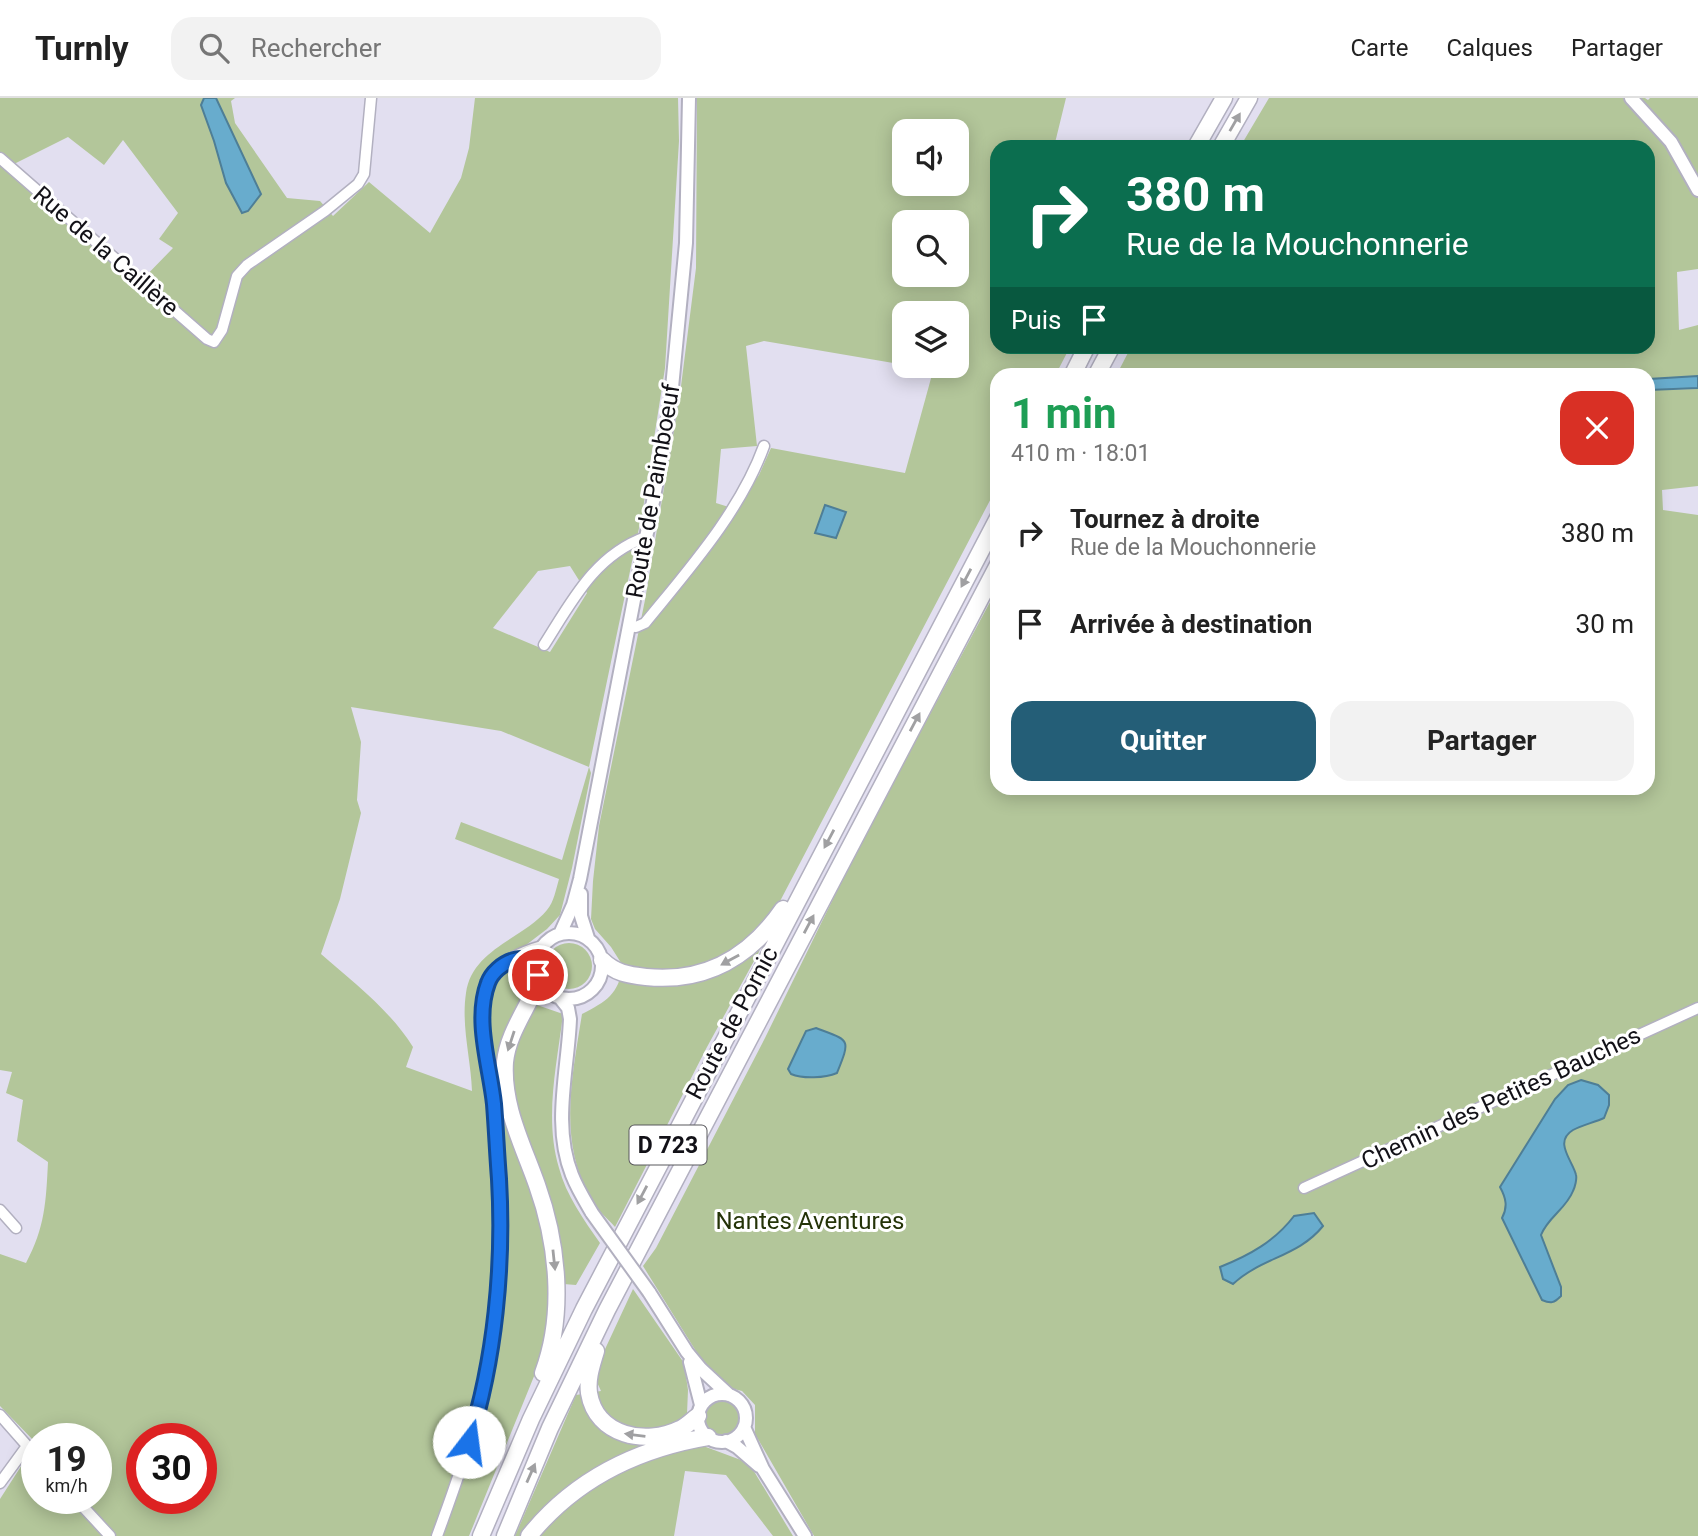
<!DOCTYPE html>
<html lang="fr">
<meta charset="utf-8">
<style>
:root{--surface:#fff;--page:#f2f2f2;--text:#222;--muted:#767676;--line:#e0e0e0;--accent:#245e77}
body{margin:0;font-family:Roboto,sans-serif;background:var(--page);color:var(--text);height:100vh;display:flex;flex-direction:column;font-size:26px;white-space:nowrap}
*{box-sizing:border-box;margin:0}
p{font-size:23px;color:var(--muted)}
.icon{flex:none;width:38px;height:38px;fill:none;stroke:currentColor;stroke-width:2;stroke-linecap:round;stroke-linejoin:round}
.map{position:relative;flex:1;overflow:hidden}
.drawer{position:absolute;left:990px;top:270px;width:665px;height:427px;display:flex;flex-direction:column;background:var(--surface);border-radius:21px;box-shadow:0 4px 18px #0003}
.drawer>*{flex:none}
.banner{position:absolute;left:990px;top:42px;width:665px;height:214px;border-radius:21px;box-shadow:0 4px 18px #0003;background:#0b6e4f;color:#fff;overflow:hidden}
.fabs{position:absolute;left:892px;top:21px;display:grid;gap:14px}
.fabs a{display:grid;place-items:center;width:77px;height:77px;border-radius:14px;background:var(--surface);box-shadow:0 4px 18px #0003;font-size:35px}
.speed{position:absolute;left:21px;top:1325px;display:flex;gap:14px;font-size:35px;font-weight:700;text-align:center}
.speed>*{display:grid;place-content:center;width:91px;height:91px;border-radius:50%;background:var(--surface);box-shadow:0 4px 18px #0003;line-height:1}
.speed small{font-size:18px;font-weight:400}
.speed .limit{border:10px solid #d22;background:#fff;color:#111}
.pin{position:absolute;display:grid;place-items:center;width:60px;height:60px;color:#fff;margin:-30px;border:4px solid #fff;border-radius:50%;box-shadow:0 2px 7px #0007}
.me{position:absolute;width:77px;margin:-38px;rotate:15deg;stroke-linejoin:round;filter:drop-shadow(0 0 5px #0008)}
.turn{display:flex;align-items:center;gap:24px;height:147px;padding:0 21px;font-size:32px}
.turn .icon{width:91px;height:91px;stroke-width:2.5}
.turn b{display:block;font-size:49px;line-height:60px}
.then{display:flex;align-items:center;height:66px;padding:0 21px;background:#0003;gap:14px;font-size:26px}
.round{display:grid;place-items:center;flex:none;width:74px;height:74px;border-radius:21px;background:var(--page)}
.headline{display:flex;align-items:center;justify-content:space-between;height:119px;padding:0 21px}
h1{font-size:42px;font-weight:700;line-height:52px;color:#1e9e55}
.button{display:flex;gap:14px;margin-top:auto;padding:14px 21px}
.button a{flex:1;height:80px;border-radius:21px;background:var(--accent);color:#fff;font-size:28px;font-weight:700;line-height:80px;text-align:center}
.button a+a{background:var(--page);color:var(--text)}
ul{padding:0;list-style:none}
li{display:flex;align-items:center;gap:21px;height:91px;padding:0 21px}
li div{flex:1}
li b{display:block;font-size:26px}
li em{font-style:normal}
header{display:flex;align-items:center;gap:42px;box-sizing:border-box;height:98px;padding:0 35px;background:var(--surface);border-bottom:2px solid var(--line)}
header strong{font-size:33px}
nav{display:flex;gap:38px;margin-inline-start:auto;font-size:24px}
.search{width:490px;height:63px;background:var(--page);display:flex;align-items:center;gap:18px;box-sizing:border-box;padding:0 24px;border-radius:21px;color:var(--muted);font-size:26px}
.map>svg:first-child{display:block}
.green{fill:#b3c69a;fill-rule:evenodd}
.water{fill:#68accd;stroke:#4e7e96;stroke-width:2}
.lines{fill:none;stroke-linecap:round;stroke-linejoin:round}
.minor-casing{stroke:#b2b0c0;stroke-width:13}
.tertiary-casing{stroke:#b2b0c0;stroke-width:16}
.trunk-casing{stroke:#b2b0c0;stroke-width:19}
.minor{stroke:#fff;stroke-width:10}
.tertiary{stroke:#fff;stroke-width:12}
.trunk{stroke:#fff;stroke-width:16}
.tertiary-bridge-casing{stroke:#b2b0c0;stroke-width:16;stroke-linecap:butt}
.tertiary-bridge{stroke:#fff;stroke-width:12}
.oneway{fill:#a0a0a2}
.route-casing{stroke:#114b97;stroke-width:18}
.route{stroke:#1a73e8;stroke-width:12}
.labels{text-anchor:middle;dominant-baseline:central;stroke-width:6;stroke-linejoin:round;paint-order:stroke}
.shield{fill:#fff;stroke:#59585d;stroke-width:2}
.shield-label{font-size:23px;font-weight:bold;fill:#121117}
.street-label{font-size:24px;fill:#121117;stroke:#fff}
.park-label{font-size:24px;fill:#243307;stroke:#fff}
</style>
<header>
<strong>Turnly</strong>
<div class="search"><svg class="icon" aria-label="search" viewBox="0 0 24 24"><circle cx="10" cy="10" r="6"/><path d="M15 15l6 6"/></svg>Rechercher</div>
<nav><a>Carte</a><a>Calques</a><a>Partager</a></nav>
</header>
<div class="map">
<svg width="1698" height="1438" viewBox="0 0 1698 1438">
<rect width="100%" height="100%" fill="#e2dff0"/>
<path class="green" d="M0 0H235L231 3 235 25 287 100 320 103 333 118 369 84 430 135 461 80 469 50 475 0H678L679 43 665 270 643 411 589 669 591 675 572 770 560 817 547 831 526 847 520 870 525 876 522 892 537 907 563 916C557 967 544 1019 559 1070 566 1097 584 1122 600 1145L576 1187 551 1185 550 1216 539 1266 469 1438H0V1401L36 1345 0 1308V1156L26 1165C45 1129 46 1104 48 1064L17 1043 23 1002 6 995 12 974 0 972ZM68 39 104 67 123 42 178 115 159 141 173 150 138 186 14 66ZM570 468 587 495 550 554 493 530 538 473ZM351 609 501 633 589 669 562 762 461 724 455 741 559 781C556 791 554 804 547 812 523 841 472 851 466 895 461 928 471 961 472 993L406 969 413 949C390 912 354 885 321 856L340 801 361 715 357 702 361 644ZM37 1340H96V1400H37ZM142 1340H201V1400H142Z
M697 0H1066L1054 49H998V248L1070 249 1056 276H998L997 389 778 807 741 845 731 852 742 864 760 852 707 949 615 1129C607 1120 596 1111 590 1100 558 1041 572 979 582 916 607 903 618 897 623 868L611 849 595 831 591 821 593 783 599 728 645 502 680 296 696 170ZM905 33H957V86H905ZM905 124H957V177H905ZM905 215H957V268H907L933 273 905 375 771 350 759 377 735 411 716 405 721 351 757 348 746 248 764 243 905 267Z
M1269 0H1645L1648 2 1650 0H1698V171L1677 174 1679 232 1698 227V278L1649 281 1648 276H1117L1131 249 1648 248V49H1240Z
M1698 291V388L1662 392 1663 412 1698 417V1438H814L755 1336V1307L742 1293 717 1287 643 1168 656 1150 765 940 854 758 997 491 998 690H1648L1649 292Z
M546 868a23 23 0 1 1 46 0a23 23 0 1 1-46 0Z
M633 1191 684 1265 688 1292 687 1316 695 1334 706 1349 749 1365 793 1438H773L726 1377 685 1373 674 1438H515L576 1297 601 1293 596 1282 600 1262Z
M703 1319a18 18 0 1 1 36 0a18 18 0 1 1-36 0Z"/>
<path class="water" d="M204 0H216L261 96 248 113 242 115 226 85 214 43 201 7Z
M1698 278V290L1649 292V281Z
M825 407 846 414 836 440 815 435Z
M816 930C850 943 851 940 837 975 825 980 803 981 791 976L788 971 806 933Z
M1581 982 1598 987 1609 997V1007L1604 1020C1595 1024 1580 1028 1573 1032 1553 1044 1573 1063 1576 1077 1577 1081 1575 1089 1573 1093 1566 1111 1548 1119 1541 1137L1561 1189V1198C1554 1205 1551 1206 1542 1202L1502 1120C1508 1109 1506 1100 1500 1089L1555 1001 1568 987Z
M1314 1115 1323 1128C1298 1159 1262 1159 1233 1186L1223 1181 1220 1169C1250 1157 1275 1143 1294 1118Z"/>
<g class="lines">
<defs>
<path id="minor" d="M0 60 207 241 214 244 222 232 237 178 247 167 325 113 358 86 364 76 371 0
M629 528 636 529 645 525C689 471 740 414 764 348
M544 547C572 503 595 457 646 439
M512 863 522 861 536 869
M1304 1090 1698 910
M0 1112 16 1130
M0 1317 37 1359
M0 1385 27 1348
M75 1400 110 1438
M437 1438C450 1402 464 1365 474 1327 494 1249 501 1166 499 1085 498 1048 494 1011 490 974 487 947 478 917 486 890 493 866 520 854 542 848"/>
<path id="tertiary" d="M1631 0 1671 44 1698 92
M581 796V818L588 840
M536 868a33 33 0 1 1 66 0a33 33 0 1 1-66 0Z
M560 836 573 807 580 781 662 357 671 300 686 145 689 0
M560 900 568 910 570 921C568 973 552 1027 572 1077 577 1090 585 1103 592 1115
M649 1194 687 1254 701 1271 729 1297
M690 1264 701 1307
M698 1320a24 24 0 1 1 48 0a24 24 0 1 1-48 0Z
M744 1329 763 1371 805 1438
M726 1343 737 1349 759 1368"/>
<path id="trunk" d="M1196 49 1224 0
M1221 49 1249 0
M1073 276 1087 248
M1097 276 1112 248
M602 862C615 875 628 877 646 879 705 885 750 859 783 811
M539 881C529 909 508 934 505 964 502 1008 523 1047 537 1087 558 1146 565 1216 543 1275
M596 1253C592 1267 587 1280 589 1295 596 1338 646 1348 680 1331 687 1328 692 1322 698 1318
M481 1438 531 1321 584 1211 998 420
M505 1438 550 1330 607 1212 998 467
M529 1438C575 1381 637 1351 708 1339"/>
</defs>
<use href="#minor" class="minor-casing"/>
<use href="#tertiary" class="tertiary-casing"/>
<use href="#trunk" class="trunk-casing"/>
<use href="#minor" class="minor"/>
<use href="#tertiary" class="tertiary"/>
<use href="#trunk" class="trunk"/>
<defs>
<path id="tertiary-bridge" d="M592 1115 649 1194"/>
</defs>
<use href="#tertiary-bridge" class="tertiary-bridge-casing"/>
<use href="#tertiary-bridge" class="tertiary-bridge"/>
</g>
<defs><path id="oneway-solid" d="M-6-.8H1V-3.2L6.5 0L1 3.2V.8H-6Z" transform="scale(1.75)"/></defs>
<g class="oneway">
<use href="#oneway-solid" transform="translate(1235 24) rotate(-60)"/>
<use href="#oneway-solid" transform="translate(966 480) rotate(118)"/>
<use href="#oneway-solid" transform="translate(915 624) rotate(-62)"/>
<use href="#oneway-solid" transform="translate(829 741) rotate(118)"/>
<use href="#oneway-solid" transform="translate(809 826) rotate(-62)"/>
<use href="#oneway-solid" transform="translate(730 862) rotate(151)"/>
<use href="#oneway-solid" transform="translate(511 943) rotate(108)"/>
<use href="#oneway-solid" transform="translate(642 1097) rotate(118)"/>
<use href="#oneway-solid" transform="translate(554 1162) rotate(84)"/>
<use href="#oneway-solid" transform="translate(635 1337) rotate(-173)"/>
<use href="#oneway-solid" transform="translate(531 1375) rotate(-66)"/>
</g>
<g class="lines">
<defs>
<path id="route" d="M469 1344C495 1262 504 1167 499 1081 497 1056 496 1031 494 1006 490 968 474 922 488 885 495 865 531 847 538 877"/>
</defs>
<use href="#route" class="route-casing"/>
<use href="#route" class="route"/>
</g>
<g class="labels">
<rect class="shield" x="629.5" y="1027.5" width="77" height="39" rx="5"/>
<g class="shield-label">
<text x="668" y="1047">D 723</text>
</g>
<g class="street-label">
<text transform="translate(106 153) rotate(41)">Rue de la Caillère</text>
<text transform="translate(653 393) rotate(-80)">Route de Paimboeuf</text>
<text transform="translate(732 925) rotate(-62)">Route de Pornic</text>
<text transform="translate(1501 1000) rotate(-25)">Chemin des Petites Bauches</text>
</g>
<g class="park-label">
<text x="810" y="1123">Nantes Aventures</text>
</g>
</g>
</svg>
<div class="fabs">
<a><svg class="icon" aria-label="sound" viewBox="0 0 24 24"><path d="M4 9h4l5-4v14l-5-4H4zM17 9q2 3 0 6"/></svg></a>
<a><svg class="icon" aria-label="search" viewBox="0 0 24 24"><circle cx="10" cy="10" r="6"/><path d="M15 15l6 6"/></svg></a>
<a><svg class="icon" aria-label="layers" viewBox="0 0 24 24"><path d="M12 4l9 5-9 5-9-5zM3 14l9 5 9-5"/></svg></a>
</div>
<div class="speed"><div>19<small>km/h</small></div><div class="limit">30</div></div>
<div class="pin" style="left:538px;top:877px;background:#d93025"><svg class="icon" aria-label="arrive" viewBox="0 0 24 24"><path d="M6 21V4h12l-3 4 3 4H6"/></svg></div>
<svg class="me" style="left:469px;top:1344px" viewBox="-20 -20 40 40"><circle r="19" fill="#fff"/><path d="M0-13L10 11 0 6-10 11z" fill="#1a73e8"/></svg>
<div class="banner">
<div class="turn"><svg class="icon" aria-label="right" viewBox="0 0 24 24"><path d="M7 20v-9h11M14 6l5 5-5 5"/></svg><div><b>380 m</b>Rue de la Mouchonnerie</div></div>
<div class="then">Puis<svg class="icon" aria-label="arrive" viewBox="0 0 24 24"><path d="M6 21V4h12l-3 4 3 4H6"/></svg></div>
</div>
<section class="drawer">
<div class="headline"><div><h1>1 min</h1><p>410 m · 18:01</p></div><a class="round" style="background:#d93025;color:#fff"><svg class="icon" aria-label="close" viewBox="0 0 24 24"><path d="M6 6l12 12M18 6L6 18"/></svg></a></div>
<ul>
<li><svg class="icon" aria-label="right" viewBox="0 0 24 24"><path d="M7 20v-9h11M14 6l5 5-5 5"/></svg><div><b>Tournez à droite</b><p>Rue de la Mouchonnerie</p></div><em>380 m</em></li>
<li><svg class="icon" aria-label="arrive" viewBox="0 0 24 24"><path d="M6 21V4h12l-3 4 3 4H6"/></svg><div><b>Arrivée à destination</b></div><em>30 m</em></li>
</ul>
<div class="button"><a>Quitter</a><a>Partager</a></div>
</section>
</div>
